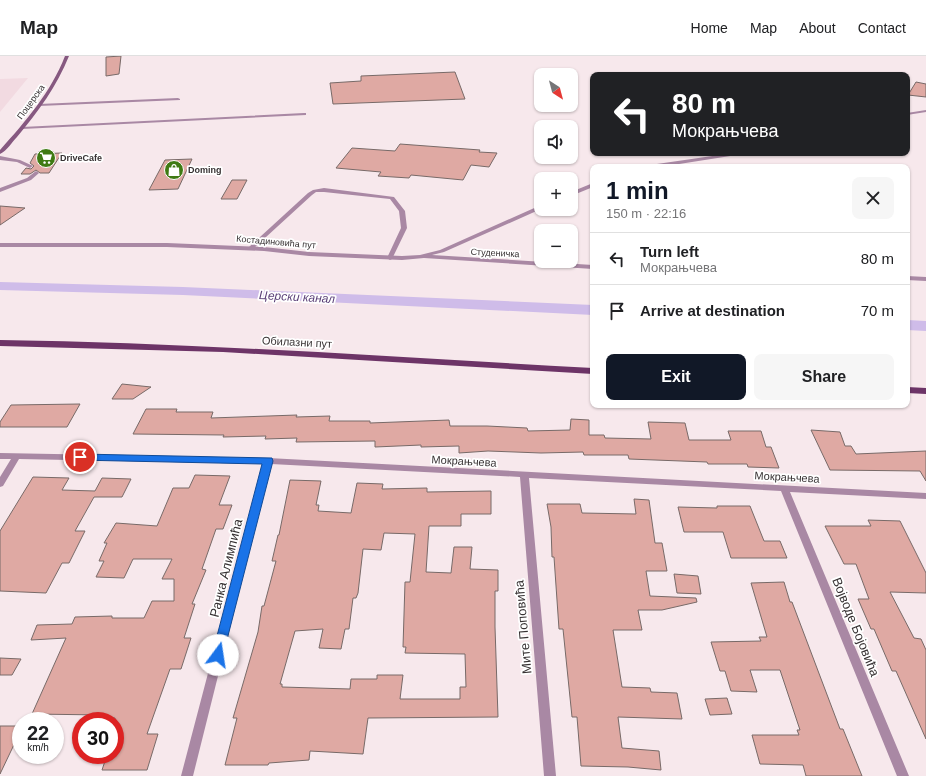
<!DOCTYPE html>
<meta charset="utf-8">
<style>
:root{--surface:#fff;--page:#f6f6f6;--text:#202124;--muted:#757577;--line:#e0e0e0;--accent:#111827}
body{margin:0;font-family:Helvetica,sans-serif;background:var(--page);color:var(--text);height:100vh;display:flex;flex-direction:column;font-size:15px;white-space:nowrap}
*{box-sizing:border-box;margin:0}
p{font-size:13px;color:var(--muted)}
.icon{flex:none;width:22px;height:22px;fill:none;stroke:currentColor;stroke-width:2;stroke-linecap:round;stroke-linejoin:round}
.map{position:relative;flex:1;overflow:hidden}
.details{position:absolute;left:590px;top:108px;width:320px;height:244px;display:flex;flex-direction:column;background:var(--surface);border-radius:8px;box-shadow:0 1px 3px #0004}
.details>*{flex:none}
.hud{position:absolute;left:590px;top:16px;width:320px;height:84px;border-radius:8px;box-shadow:0 1px 3px #0004;background:#202124;color:#fff;overflow:hidden}
.needle{width:26px;rotate:144deg}
.buttons{position:absolute;left:534px;top:12px;display:grid;gap:8px}
.buttons a{display:grid;place-items:center;width:44px;height:44px;border-radius:8px;background:var(--surface);box-shadow:0 1px 3px #0004;font-size:20px}
.speed{position:absolute;left:12px;top:656px;display:flex;gap:8px;font-size:20px;font-weight:700;text-align:center}
.speed>*{display:grid;place-content:center;width:52px;height:52px;border-radius:50%;background:var(--surface);box-shadow:0 1px 3px #0004;line-height:1}
.speed small{font-size:10px;font-weight:400}
.speed .limit{border:6px solid #d22;background:#fff;color:#111}
.pin{position:absolute;display:grid;place-items:center;width:34px;height:34px;color:#fff;margin:-17px;border:2px solid #fff;border-radius:50%;box-shadow:0 1px 4px #0007}
.me{position:absolute;width:44px;margin:-22px;rotate:14deg;stroke-linejoin:round;filter:drop-shadow(0 0 3px #0008)}
.turn{display:flex;align-items:center;gap:14px;height:84px;padding:0 16px;font-size:18px}
.turn .icon{width:52px;height:52px;stroke-width:2.5}
.turn b{display:block;font-size:28px;line-height:34px}
.round{display:grid;place-items:center;flex:none;width:42px;height:42px;border-radius:8px;background:var(--page)}
.headline{display:flex;align-items:center;justify-content:space-between;height:68px;padding:0 16px}
h1{font-size:24px;font-weight:700;line-height:30px;color:var(--accent)}
.button{display:flex;gap:8px;margin-top:auto;padding:8px 16px}
.button a{flex:1;height:46px;border-radius:8px;background:var(--accent);color:#fff;font-size:16px;font-weight:700;line-height:46px;text-align:center}
.button a+a{background:var(--page);color:var(--text)}
ul{padding:0;list-style:none}
li{display:flex;align-items:center;gap:12px;height:52px;padding:0 16px;border-top:1px solid var(--line)}
li div{flex:1}
li b{display:block;font-size:15px}
li em{font-style:normal}
header{display:flex;align-items:center;gap:24px;box-sizing:border-box;height:56px;padding:0 20px;background:var(--surface);border-bottom:1px solid var(--line)}
header strong{font-size:19px}
nav{display:flex;gap:22px;margin-inline-start:auto;font-size:14px}
.map>svg:first-child{display:block}
.built{fill:#f2dae1}
.lines{fill:none;stroke-linecap:round;stroke-linejoin:round}
.canal{fill:#cfbce9;fill-rule:evenodd}
.building{fill:#dfa9a3;stroke:#786a68;fill-rule:evenodd}
.service{fill:#a988a4;fill-rule:evenodd}
.minor{fill:#a988a4;fill-rule:evenodd}
.secondary{fill:#865880;fill-rule:evenodd}
.primary{fill:#6d3467;fill-rule:evenodd}
.route{fill:#1a73e8;stroke:#114b97}
.labels{text-anchor:middle;dominant-baseline:central;stroke-width:3.5;stroke-linejoin:round;paint-order:stroke}
.far-street-label{font-size:9px;fill:#373233;stroke:#fff}
.far-poi-label{font-size:9px;font-weight:bold;fill:#373233;stroke:#fff;text-anchor:start}
.street-label{font-size:11px;fill:#373233;stroke:#fff}
.water-label{font-size:12px;font-style:italic;fill:#593f77;stroke:#fff}
.near-street-label{font-size:13px;fill:#373233;stroke:#fff}
</style>
<header>
<strong>Map</strong>
<nav><a>Home</a><a>Map</a><a>About</a><a>Contact</a></nav>
</header>
<div class="map">
<svg width="926" height="720" viewBox="0 0 926 720">
<rect width="100%" height="100%" fill="#f7e8ec"/>
<path class="built" d="M28 22 0 56V23Z"/>
<g class="lines">
<path class="canal" d="M0 226 183 231 593 249V259L183 239 0 234Z
M907 264 926 265V275L907 274Z"/>
</g>
<path class="building" d="M121 0 119 18 106 20V1Z
M455 16 465 43 333 48 330 27 361 25V20Z
M916 26 926 28V41L908 39Z
M400 88 480 94 479 96 497 97 489 111 471 109 463 124 411 119 409 122 378 120 381 116 336 112 352 92 395 95Z
M62 97 49 117H40L36 114 30 118H21L26 112 31 113 34 110 30 107 35 98Z
M192 103 178 133 149 134 165 104Z
M232 124H247L237 143H221Z
M0 150 25 152 0 169Z
M122 328 151 331 133 343H112Z
M80 348 67 371H0V366L11 349Z
M146 353H177L176 356H213L211 362 297 359 296 361 330 360 329 365H370V367L449 364 450 370H487L527 372 528 375 570 374 571 363 589 364V379H604L605 382 651 383 648 366 685 367 689 384H731L728 375H761L766 391H771L779 412 748 411 747 408H708L707 406 629 403 628 399H584L583 396 541 397 488 395 459 397V390L421 391V389L375 391V385L296 386 297 382 265 383 266 380 223 381 224 379 133 378Z
M811 374 840 376 845 390H851L856 398 926 395V425L920 415 830 414Z
M195 419 230 420 219 449H232L223 473H216L202 513 206 514 192 548H195L184 582H191L181 613H170L147 678H158L147 714H102L107 699H115V662L102 661 103 659 32 658 66 582 31 584 37 569 72 568 75 561 112 560V562H144L152 545H174V523H162L172 503H133L124 522 96 521 104 505H99L107 487H104L116 467 157 470 173 432H189Z
M33 421 69 422 62 434 95 435 102 422 131 423 122 441H94L75 475H85L69 507H62L46 537 0 535V475Z
M290 424 321 425 316 449H319L318 455 351 457 357 427 383 428 382 433 427 432V436L491 435V458H461V470H429L426 516 451 517 454 491H472L470 513 498 514V535H495V571L498 661 368 662 363 698 310 695 309 704 269 707 268 709H225L237 662H233L258 576 262 550H264L276 505H272L278 479H279ZM384 477 415 478 410 526H405L403 591H406L405 597 465 598 466 631H460V643H400L403 619H377V623H351L350 633 282 631V628H280L295 575 323 573 319 592 341 593 345 573H349L353 542H356L358 537 363 493 381 494Z
M634 443 649 444 655 487H662L667 515H646L650 540 696 542 697 546 662 554H638L642 574H613L622 631 650 632 651 636 677 637 682 663 618 661 622 692 659 695 661 714 628 711 581 710 577 661H572L563 573H559L554 501H552L551 471 547 448H580L582 457 636 458Z
M717 450H750L764 485H780L787 502H731L723 476H684L678 451 717 452Z
M868 464 900 465 926 517V537L890 536 914 582 921 583 926 594V683L896 615H892L874 573H871L858 543H869L856 508H844L825 470H871Z
M674 518 698 520 701 538 677 537Z
M784 526 790 546H792L840 673H843L862 720H806L803 709 760 708 752 679H799L797 674H800L780 614H750L757 636 731 635 725 615H720L711 586 761 585 759 581H767L751 527Z
M0 602 21 603 12 619H0Z
M727 642 732 658 710 659 705 643Z
M0 670H21V674L0 718Z"/>
<g class="lines">
<path class="service" d="M178 42 180 43V44L39 50 37 49 39 48Z
M304 57H306V59L22 73 20 72 22 71Z
M0 100 20 104 33 110 30 112 17 106 0 104Z
M36 115 39 117 31 124 0 136V132L27 122Z
M324 132 394 141 405 155 407 172 392 203 390 204 387 202 401 172 399 155 390 143 324 136H316L312 139 253 193H249V191L308 137 313 134Z"/>
<path class="minor" d="M926 54V56L907 59V57Z
M733 97H745L743 98 660 111H647L650 109Z
M593 127V131L571 140V136Z
M541 149V153L444 196 432 199 593 209V213L424 202 402 204 309 200 264 195 167 191H0V187H167L264 191 309 196 402 200 420 199 440 194Z
M907 220 926 221V225L907 224Z
M0 397 268 402 926 437V443L790 436 909 720H897L781 435 529 422 556 720H544L520 421 271 408 193 720H181L263 408 19 403 3 430 0 431V421L11 403H0Z"/>
<path class="secondary" d="M65 0H69C57 30 38 56 17 81 12 86 7 95 0 98V94C26 65 51 36 65 0Z"/>
<path class="primary" d="M0 284C198 287 395 301 593 312V318L223 296 0 290Z
M907 331 926 332V338L907 337Z"/>
</g>
<path class="route" d="M80 398 272 402 273 405 222 603 218 605 214 603 212 599 262 408 76 404 75 401Z"/>
<defs>
<symbol id="supermarket-disc" viewBox="-11 -11 22 22"><circle r="9.5" fill="#3f7a13" stroke="#fff"/><path d="M-6-5.5h2.5l.6 2H6L4.5 2H-2.5L-4.4-4H-6ZM-1.5 3.2a1.3 1.3 0 1 0 .1 0ZM3 3.2a1.3 1.3 0 1 0 .1 0Z" fill="#fff"/></symbol>
<symbol id="shop-disc" viewBox="-11 -11 22 22"><circle r="9.5" fill="#3f7a13" stroke="#fff"/><path d="M-5-2.5h2.3a2.7 3.5 0 0 1 5.4 0H5L5.5 6h-11ZM-1.5-2.5h3a1.5 2.3 0 0 0-3 0Z" fill="#fff"/></symbol>
</defs>
<g fill-rule="evenodd">
<use href="#supermarket-disc" x="35" y="91" width="22" height="22"/>
<use href="#shop-disc" x="163" y="103" width="22" height="22"/>
</g>
<g class="labels">
<g class="far-street-label">
<text transform="translate(31 46) rotate(-54)">Поцерска</text>
<text transform="translate(276 186) rotate(5)">Костадиновића пут</text>
<text transform="translate(495 197) rotate(3)">Студеничка</text>
</g>
<g class="far-poi-label">
<text x="60" y="102">DriveCafe</text>
<text x="188" y="114">Doming</text>
</g>
<g class="street-label">
<text transform="translate(297 286) rotate(3)">Обилазни пут</text>
<text transform="translate(464 405) rotate(3)">Мокрањчева</text>
<text transform="translate(787 421) rotate(3)">Мокрањчева</text>
</g>
<g class="water-label">
<text transform="translate(297 241) rotate(3)">Церски канал</text>
</g>
<g class="near-street-label">
<text transform="translate(226 512) rotate(-76)">Ранка Алимпића</text>
<text transform="translate(523 571) rotate(-95)">Мите Поповића</text>
<text transform="translate(856 571) rotate(68)">Војводе Бојовића</text>
</g>
</g>
</svg>
<div class="buttons">
<a><svg class="needle" viewBox="-14 -14 28 28"><path d="M0-13l5 13h-10z" fill="#e53935"/><path d="M0 13l5-13h-10z" fill="#757577"/></svg></a>
<a><svg class="icon" aria-label="sound" viewBox="0 0 24 24"><path d="M4 9h4l5-4v14l-5-4H4zM17 9q2 3 0 6"/></svg></a>
<a>+</a>
<a>−</a>
</div>
<div class="speed"><div>22<small>km/h</small></div><div class="limit">30</div></div>
<div class="pin" style="left:80px;top:401px;background:#d93025"><svg class="icon" aria-label="arrive" viewBox="0 0 24 24"><path d="M6 21V4h12l-3 4 3 4H6"/></svg></div>
<svg class="me" style="left:218px;top:599px" viewBox="-20 -20 40 40"><circle r="19" fill="#fff"/><path d="M0-13L10 11 0 6-10 11z" fill="#1a73e8"/></svg>
<div class="hud">
<div class="turn"><svg class="icon" aria-label="left" viewBox="0 0 24 24"><path d="M17 20v-9H6M10 6l-5 5 5 5"/></svg><div><b>80 m</b>Мокрањчева</div></div>
</div>
<section class="details">
<div class="headline"><div><h1>1 min</h1><p>150 m · 22:16</p></div><a class="round"><svg class="icon" aria-label="close" viewBox="0 0 24 24"><path d="M6 6l12 12M18 6L6 18"/></svg></a></div>
<ul>
<li><svg class="icon" aria-label="left" viewBox="0 0 24 24"><path d="M17 20v-9H6M10 6l-5 5 5 5"/></svg><div><b>Turn left</b><p>Мокрањчева</p></div><em>80 m</em></li>
<li><svg class="icon" aria-label="arrive" viewBox="0 0 24 24"><path d="M6 21V4h12l-3 4 3 4H6"/></svg><div><b>Arrive at destination</b></div><em>70 m</em></li>
</ul>
<div class="button"><a>Exit</a><a>Share</a></div>
</section>
</div>
